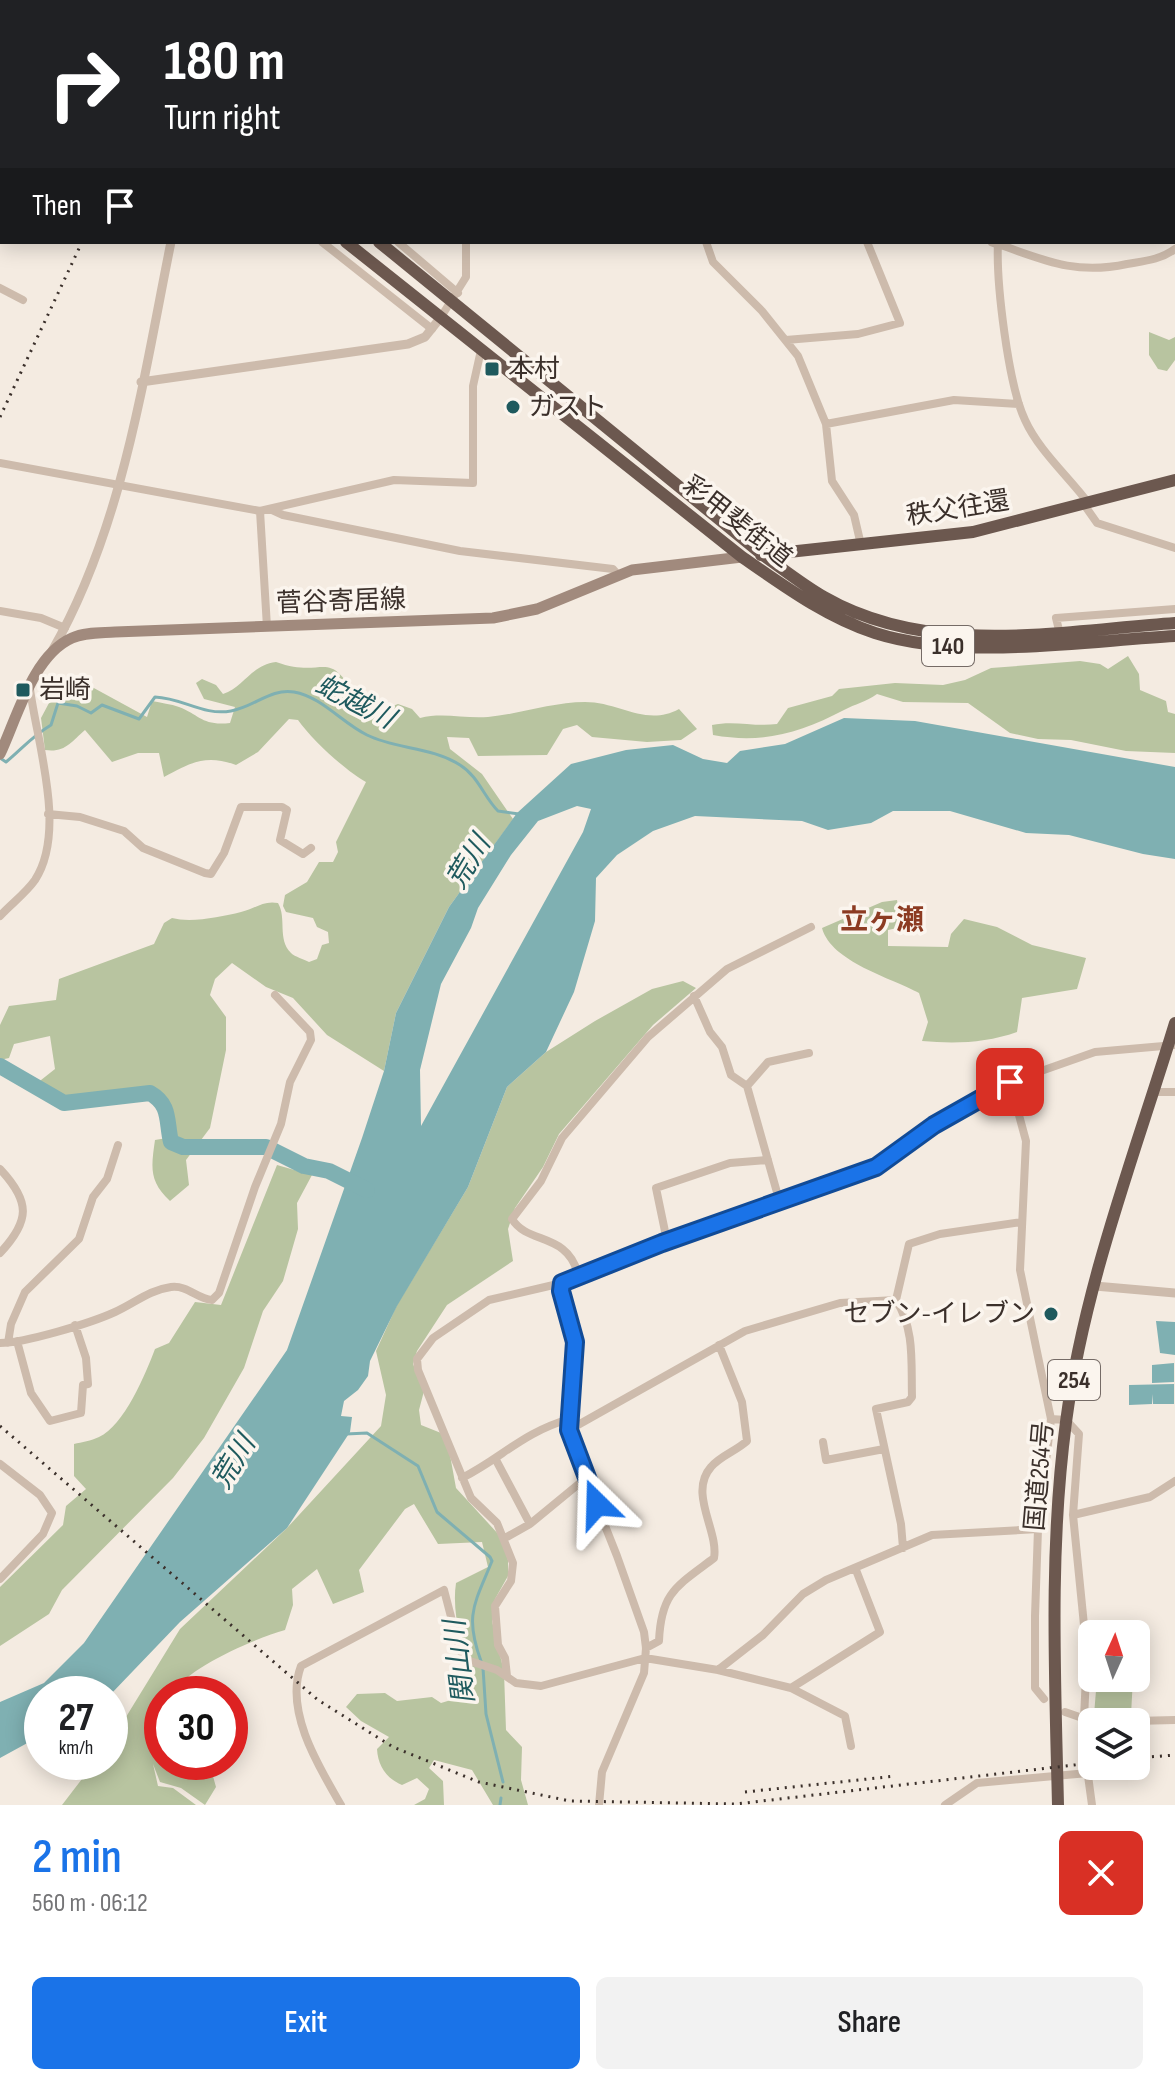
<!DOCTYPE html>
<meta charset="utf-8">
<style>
:root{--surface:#fff;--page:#f2f2f2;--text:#202124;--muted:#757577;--accent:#1a73e8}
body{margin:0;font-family:"Sofia Sans Condensed","Noto Sans JP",sans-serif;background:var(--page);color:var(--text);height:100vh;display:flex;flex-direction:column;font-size:30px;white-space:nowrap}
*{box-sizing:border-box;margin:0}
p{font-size:26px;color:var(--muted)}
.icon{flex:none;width:44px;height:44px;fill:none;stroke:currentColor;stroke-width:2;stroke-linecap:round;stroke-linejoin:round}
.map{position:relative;height:1805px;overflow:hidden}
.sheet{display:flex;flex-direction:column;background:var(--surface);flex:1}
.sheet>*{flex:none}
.guide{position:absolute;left:0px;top:0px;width:1176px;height:244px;box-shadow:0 4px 20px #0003;background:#202124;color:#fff;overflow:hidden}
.needle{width:52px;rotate:3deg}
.fabs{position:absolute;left:1078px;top:1620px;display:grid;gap:16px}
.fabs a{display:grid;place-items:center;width:72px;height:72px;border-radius:12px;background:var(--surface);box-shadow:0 4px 20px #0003;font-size:40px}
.speed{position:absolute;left:24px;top:1676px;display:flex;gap:16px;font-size:40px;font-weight:700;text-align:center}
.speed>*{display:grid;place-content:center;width:104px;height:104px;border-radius:50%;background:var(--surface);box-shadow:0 4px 20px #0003;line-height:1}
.speed small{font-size:20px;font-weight:400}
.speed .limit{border:12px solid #d22;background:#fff;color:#111}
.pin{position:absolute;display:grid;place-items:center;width:68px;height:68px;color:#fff;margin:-34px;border-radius:16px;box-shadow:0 4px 12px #0006}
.me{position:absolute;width:88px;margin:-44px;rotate:338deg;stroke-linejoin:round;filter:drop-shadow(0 0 6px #0008)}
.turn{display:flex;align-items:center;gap:28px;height:168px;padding:0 32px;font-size:36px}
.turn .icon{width:104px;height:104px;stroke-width:2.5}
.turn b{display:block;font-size:56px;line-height:68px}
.then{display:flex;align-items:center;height:76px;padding:0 32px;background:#0003;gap:16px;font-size:30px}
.round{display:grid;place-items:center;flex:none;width:84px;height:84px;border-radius:12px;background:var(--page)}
.summary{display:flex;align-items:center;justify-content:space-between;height:136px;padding:0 32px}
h1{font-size:48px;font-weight:600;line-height:60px;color:var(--accent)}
.primary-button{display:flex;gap:16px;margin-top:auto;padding:16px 32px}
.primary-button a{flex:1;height:92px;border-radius:12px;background:var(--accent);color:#fff;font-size:32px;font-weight:600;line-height:92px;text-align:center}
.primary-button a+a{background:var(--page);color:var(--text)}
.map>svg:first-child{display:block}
.green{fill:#b8c4a0}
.water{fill:#7fb0b2;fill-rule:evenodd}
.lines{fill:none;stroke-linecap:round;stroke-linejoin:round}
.stream{stroke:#7fb0b2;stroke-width:3}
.river{stroke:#7fb0b2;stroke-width:16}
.minor{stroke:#cdbbac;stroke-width:8}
.tertiary{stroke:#cdbbac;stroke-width:9}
.secondary{stroke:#a18a7d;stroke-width:11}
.trunk{stroke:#6c584f;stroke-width:12}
.rail{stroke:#3b302b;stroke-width:3;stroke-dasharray:2 6;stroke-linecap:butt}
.route-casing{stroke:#114b97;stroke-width:20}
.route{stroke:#1a73e8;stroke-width:14}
.poi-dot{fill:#1f5a5e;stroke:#fbf5ee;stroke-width:3}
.labels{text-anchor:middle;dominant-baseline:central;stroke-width:7;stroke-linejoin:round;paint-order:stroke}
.shield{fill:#fbf5ee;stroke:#756b66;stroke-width:2}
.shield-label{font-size:24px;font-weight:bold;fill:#3b302b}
.poi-label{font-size:26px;fill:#3b302b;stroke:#fbf5ee;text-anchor:start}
.street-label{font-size:26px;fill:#3b302b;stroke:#fbf5ee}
.water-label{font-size:28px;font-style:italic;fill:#1f5a5e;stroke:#fbf5ee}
.neighbourhood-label{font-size:28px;font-weight:bold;fill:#8c3b22;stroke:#fbf5ee}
</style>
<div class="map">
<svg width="1175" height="1805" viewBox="0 0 1175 1805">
<rect width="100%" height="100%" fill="#f4ebe1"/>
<path class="green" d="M1149 332 1169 340 1175 337V360L1167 371 1158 369 1149 355Z
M1128 656 1139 674 1140 690 1166 701 1168 712 1175 714V753L1126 751 1071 740 1038 739 1010 733 968 703 903 702 877 694C866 702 855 704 844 710 800 733 763 744 713 735L712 725C734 720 754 727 777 724L788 708 832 696 839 689 895 683 943 685 965 680 991 668 1080 661 1100 664 1108 669Z
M276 662C329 681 327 641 362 709H385L398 704 412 709 420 718C443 712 465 719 488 717 520 714 553 702 585 702 620 702 646 727 679 709L697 729 681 740 647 742 592 737 577 725 563 729 547 755 478 756 469 738 447 737 450 749 482 774 513 819 449 907 396 1013 384 1071 327 1035 293 998 266 987 232 963 215 979 210 995 226 1017V1050L210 1128 186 1160 189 1185 170 1201C149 1181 151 1168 155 1140L167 1138 172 1121 165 1098C127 1075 99 1110 65 1100 54 1097 45 1090 36 1084L55 1069 50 1036 14 1044 9 1058 0 1060V1025L9 1006 56 1000 59 979 154 944 164 923 172 918C191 923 221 917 241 912 255 909 263 900 278 903 287 918 277 939 291 953 295 957 304 959 309 962L317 959 322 945 329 943 328 932 317 927 313 918 286 912 283 906 285 895 307 882 319 862H333L338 852 336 842 366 782C346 771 312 740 298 720L289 719 258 752 236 765C206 754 192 762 164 777L159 753H138L112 762 85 730C71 742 65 753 45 750L41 718 49 703 92 687 147 717 152 701C161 703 171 704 179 707 200 715 202 726 230 723L235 707 204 699 196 683 202 679 216 685 223 694C244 687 251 665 276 662Z
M897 900 902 927 888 930V946L948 947 951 934 964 919 997 927 1032 945 1086 958 1077 989 1022 998 1017 1032C986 1043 955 1044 922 1041L928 1022 919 993C892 978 831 962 822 928L882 902Z
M683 981 696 988 653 1025 559 1134 543 1167 515 1208 508 1229 513 1261 447 1305 417 1351 413 1364 424 1391 419 1410 421 1425 441 1433 450 1455 456 1488 500 1536 508 1560V1576L495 1599 492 1621 504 1672 506 1730 522 1747 521 1780 528 1805H493L472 1770 434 1760 429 1768 443 1781 444 1805H414L425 1799 429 1789 417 1778 402 1785C386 1778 378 1766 377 1749L389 1737 361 1721 346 1707 357 1694 385 1693 397 1701 432 1697 441 1703 461 1697C471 1658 450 1622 456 1583L488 1567 482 1542 438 1544 414 1504 405 1509 359 1570 364 1592 333 1604 317 1569 292 1589 293 1605 285 1630C254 1639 188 1667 172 1694H162V1762H209L216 1787 205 1805 181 1788 160 1782 153 1764 158 1786 173 1788 196 1805H62L95 1762H110V1743L180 1629 287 1528 381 1426 386 1395 376 1351 397 1305 468 1187 507 1087 546 1052 595 1021 652 989Z
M277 1165 312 1175 297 1203 298 1229 283 1281 263 1311 244 1368 204 1438 173 1478 62 1590 49 1614 0 1646V1587L63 1525 66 1506 86 1489 74 1476V1444C82 1442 91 1441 99 1437 124 1426 146 1373 155 1349L169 1343 195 1302 221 1305Z
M1097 1678H1133L1131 1715H1094Z"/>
<path class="water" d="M844 718 915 721 1175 767V859L1143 854 1069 835 1026 833 950 811H893L871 823 828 830 802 821 695 816 653 831 617 855 596 878 595 921 574 992 546 1052 507 1087 468 1187 397 1306 370 1361 368 1376 358 1390 344 1401 341 1416 352 1417 350 1432 287 1528 180 1622 110 1695 42 1694V1735L0 1758V1702L44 1683 84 1643 287 1350 362 1138 384 1071 396 1013 449 907 517 813 571 764 626 750 673 745 703 759 727 763 740 751 785 744ZM577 806 591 809 583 832 421 1126 420 1070 441 984 471 928 478 908 511 855 538 821Z
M1156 1321 1175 1322V1355L1160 1353Z
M1174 1363V1382L1152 1383V1365Z
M1174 1384V1404H1153L1152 1394V1404L1129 1405V1385Z"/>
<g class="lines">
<path class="stream" d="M1168 0 1172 2
M1018 2 1024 0
M1174 3 1175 4
M0 758 6 762C22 749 31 737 51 725L58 703 77 706 91 713 102 705 139 719 155 697C183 698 203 716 231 711 254 707 271 688 294 692 322 697 342 723 367 735 395 749 432 747 460 765 478 776 484 797 498 811L519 814
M346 1434 367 1433 418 1466 437 1512 490 1557 492 1561C475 1603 464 1615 481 1661
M483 1668 486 1714 503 1782
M500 1805 501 1798"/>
<path class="river" d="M0 1066 64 1103 150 1093C171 1105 166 1121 171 1142L183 1147H266L304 1166 329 1171 367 1190"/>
<path class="minor" d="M110 0 111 2
M565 0 566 2
M945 0 946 2
M210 2V0
M1008 2 1010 0
M0 25H2
M0 206 2 204
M322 242 432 329
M398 242 458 293
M706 242 713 262 762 311 798 356 826 424 832 481 854 515 861 545
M998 242C996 282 1008 384 1025 420 1039 451 1069 477 1089 504
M998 244C1046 261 1076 275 1127 264 1144 261 1160 260 1175 249
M0 288 23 300
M441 317 466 277V242
M786 340 858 334 900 323 867 242
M826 424 954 400 1019 404
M0 463 260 511 394 480 473 483V386L481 350
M1085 506 1097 523 1175 548
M270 509 283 515 460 551 613 569 619 576
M260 511 267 627
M0 611 41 618 65 628
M1061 638 1056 618 1175 609
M48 814 80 817 124 831 143 848 205 873 211 874 224 853 241 807H282L287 810 280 840 303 854 311 848
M0 916C11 904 26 893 35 880 67 831 37 743 30 689
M694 996 710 1032 722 1047 731 1075 747 1086 780 1203
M1010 1082 1026 1141 1020 1270 1051 1419 1038 1529 1035 1616V1688L1044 1699
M747 1086 768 1062 809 1053
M1153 1092H1175
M0 1169C31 1202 30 1221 0 1253
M667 1241 656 1188 730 1163 768 1160
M578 1274C567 1232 528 1245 512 1219L541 1181 562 1138 648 1037 727 969 811 927
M17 1341 31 1393 50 1421 81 1413 83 1385 88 1384 86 1358 75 1325
M0 1343C25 1343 91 1323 115 1312 135 1303 149 1290 171 1287 188 1285 197 1299 212 1300L219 1293 255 1187 281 1124 290 1082 311 1040 310 1032 275 995
M8 1343 11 1324 25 1292 79 1239 93 1197 107 1179 118 1145
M1051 1419 1066 1420 1079 1434 1073 1515 1087 1655 1083 1739 1092 1805
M569 1430 745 1331 840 1303 896 1300
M823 1442 826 1460 884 1449
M496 1460 530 1524
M0 1464 40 1495 52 1513 43 1534 0 1579
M462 1478C503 1457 522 1433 569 1419
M1073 1515 1150 1497 1175 1481
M505 1538 530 1524 586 1478
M903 1548 901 1524 876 1409 908 1402 912 1397C911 1363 915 1329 896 1300L909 1244 940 1234 1021 1222
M646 1648 659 1641C661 1592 677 1586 714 1558 719 1531 688 1493 711 1467 720 1456 736 1451 747 1441L742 1402 719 1345
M718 1670 791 1688 880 1632 856 1570
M507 1676 505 1658 498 1645 495 1606 511 1581 513 1563 497 1523 471 1498 418 1370 417 1359 433 1338 489 1300 562 1283
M791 1688 845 1716 851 1746
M1065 1712 1094 1722 1175 1720
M341 1805C319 1767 284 1711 301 1666L444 1590 460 1651 470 1661 497 1670 516 1683 541 1686 645 1658 718 1670 763 1635 803 1594 826 1580 932 1535 1038 1529
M599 1805 602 1772 644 1673 646 1648 644 1632 617 1556 573 1445 568 1410 575 1342 561 1291 562 1283 662 1243 876 1167 934 1125 1010 1082 1095 1052 1175 1045
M945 1805 977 1783 1088 1773"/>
<path class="tertiary" d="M755 0 758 2
M785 2 792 0
M992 242 998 244
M141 382 408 344 425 337 441 317
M52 651C123 527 143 380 171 242
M1095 1286 1175 1293"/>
<path class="secondary" d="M0 754C17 718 33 655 72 638 85 632 101 633 115 632L493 618 537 609 632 570 742 557"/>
<path class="trunk" d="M23 0 33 2
M68 0 69 2
M93 0 94 2
M78 2V0
M0 12H2
M346 242 742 557C784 586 826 617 875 633 962 661 1084 641 1175 636
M379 242 763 555C783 569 803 585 824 597 930 658 1059 631 1175 623
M761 555 973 532 1175 480
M1058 1805C1055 1677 1049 1549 1066 1422 1084 1285 1135 1154 1175 1023"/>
<path class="rail" d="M187 2 188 0
M0 417 82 242
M0 1426 318 1700 393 1747 479 1782 570 1801 736 1804 1092 1763
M1136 1758 1175 1755
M745 1792 896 1776"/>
</g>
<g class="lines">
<defs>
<path id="route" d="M597 1504 569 1430 575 1342 561 1291 562 1283 662 1243 876 1167 934 1125 1010 1082"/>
</defs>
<use href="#route" class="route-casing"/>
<use href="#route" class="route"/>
</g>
<g class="poi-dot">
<rect x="484" y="361" width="16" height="16" rx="4"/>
<circle cx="513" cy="407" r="8"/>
<rect x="15" y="682" width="16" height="16" rx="4"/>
<circle cx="1051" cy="1314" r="8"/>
</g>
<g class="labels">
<g class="shield">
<rect x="922" y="626" width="52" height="40" rx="6"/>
<rect x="1048" y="1360" width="52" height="40" rx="6"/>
</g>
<g class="shield-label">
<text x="948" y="646">140</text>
<text x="1074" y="1380">254</text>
</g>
<g class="poi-label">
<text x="508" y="369">本村</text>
<text x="529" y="407">ガスト</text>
<text x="39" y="690">岩崎</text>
<text x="1035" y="1314" text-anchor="end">セブン-イレブン</text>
</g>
<g class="street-label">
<text transform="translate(958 509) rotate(-9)">秩父往還</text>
<text transform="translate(737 522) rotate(38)">彩甲斐街道</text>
<text transform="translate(341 602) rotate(-2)">菅谷寄居線</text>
<text transform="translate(1040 1476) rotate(-85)">国道254号</text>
</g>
<g class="water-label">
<text transform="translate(355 702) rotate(27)">蛇越川</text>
<text transform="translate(469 862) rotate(-59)">荒川</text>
<text transform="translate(234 1462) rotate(-59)">荒川</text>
<text transform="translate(460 1662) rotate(-97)">関山川</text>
</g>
<g class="neighbourhood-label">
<text x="882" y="920">立ヶ瀬</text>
</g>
</g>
</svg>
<div class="fabs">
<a><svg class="needle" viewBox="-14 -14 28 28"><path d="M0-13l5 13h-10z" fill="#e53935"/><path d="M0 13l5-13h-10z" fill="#757577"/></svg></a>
<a><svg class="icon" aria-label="layers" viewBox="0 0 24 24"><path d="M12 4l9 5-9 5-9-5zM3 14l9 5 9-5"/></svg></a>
</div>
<div class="speed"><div>27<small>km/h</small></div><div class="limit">30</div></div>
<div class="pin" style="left:1010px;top:1082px;background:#d93025"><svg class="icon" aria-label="arrive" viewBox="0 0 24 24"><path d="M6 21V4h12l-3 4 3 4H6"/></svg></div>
<svg class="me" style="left:597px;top:1504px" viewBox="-20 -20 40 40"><path d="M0-17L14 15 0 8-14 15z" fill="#1a73e8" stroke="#fff" stroke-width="4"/></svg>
<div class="guide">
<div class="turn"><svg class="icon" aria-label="right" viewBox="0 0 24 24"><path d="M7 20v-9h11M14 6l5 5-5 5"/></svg><div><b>180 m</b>Turn right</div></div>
<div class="then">Then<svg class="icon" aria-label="arrive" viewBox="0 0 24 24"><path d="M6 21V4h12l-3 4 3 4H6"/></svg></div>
</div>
</div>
<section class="sheet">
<div class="summary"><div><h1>2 min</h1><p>560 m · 06:12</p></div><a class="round" style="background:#d93025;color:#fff"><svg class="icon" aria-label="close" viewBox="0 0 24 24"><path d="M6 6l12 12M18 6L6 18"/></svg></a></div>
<div class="primary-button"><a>Exit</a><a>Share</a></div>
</section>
